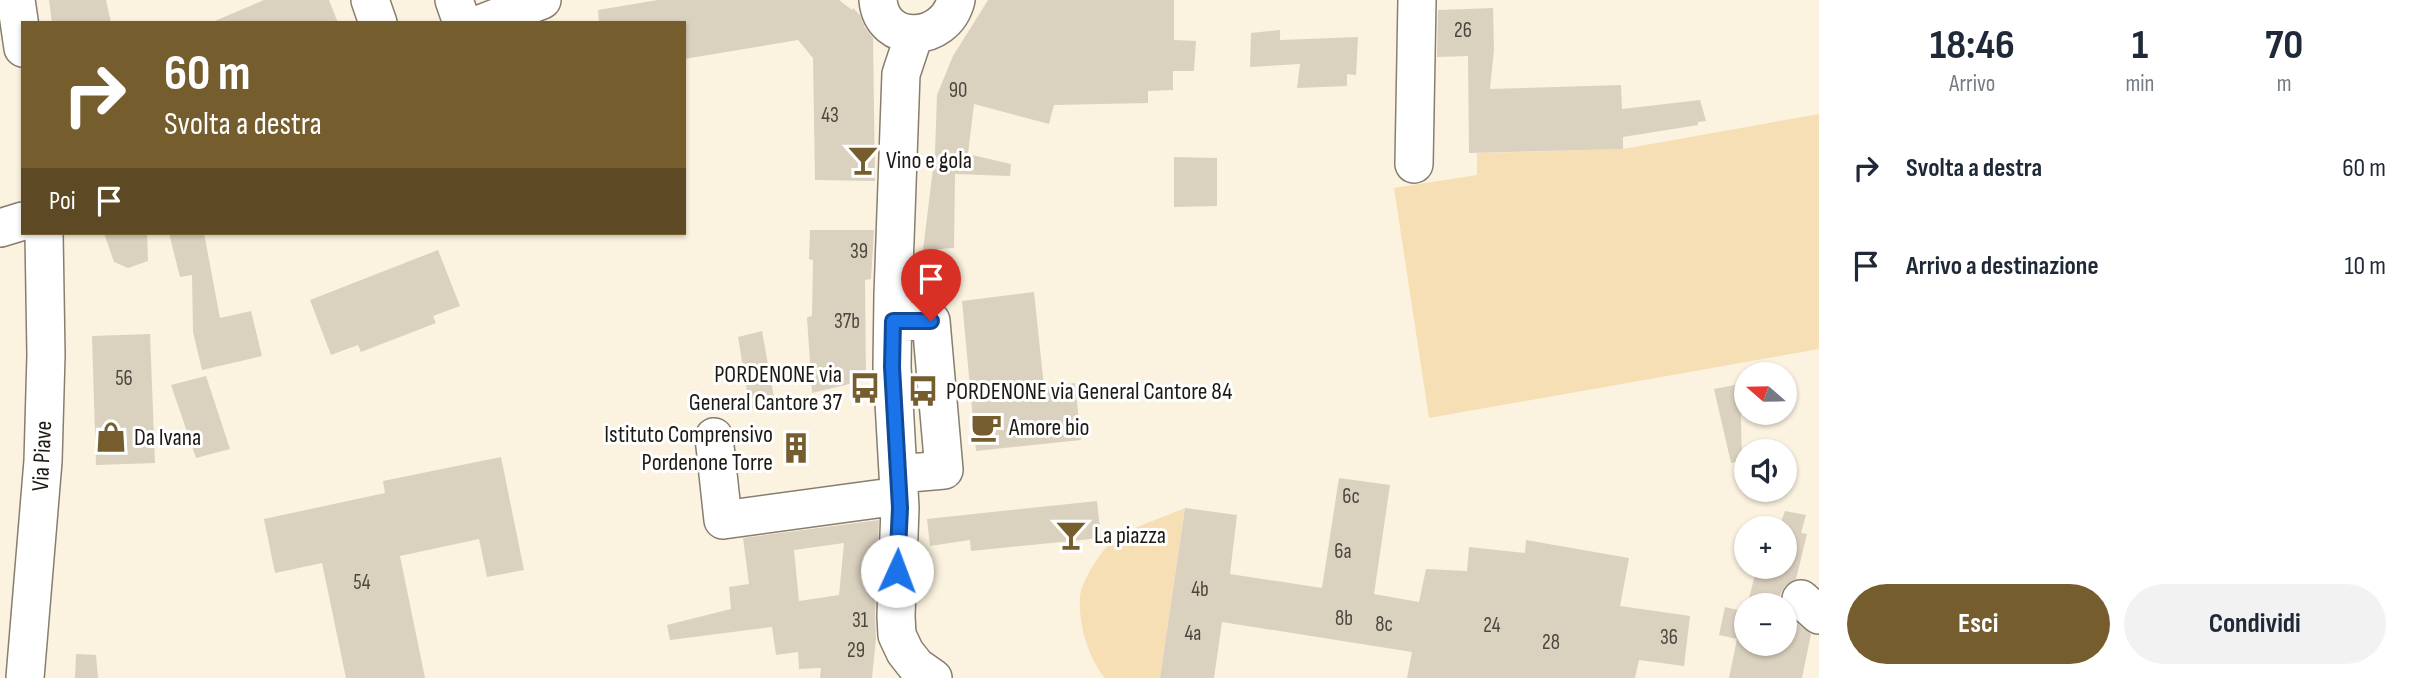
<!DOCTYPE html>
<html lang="it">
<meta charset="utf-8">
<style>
:root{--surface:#fff;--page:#f2f2f3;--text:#1f2937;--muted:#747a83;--accent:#755d2e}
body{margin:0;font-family:"Sofia Sans Condensed",sans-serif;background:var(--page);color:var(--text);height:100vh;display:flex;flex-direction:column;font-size:26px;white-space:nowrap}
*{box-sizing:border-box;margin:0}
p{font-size:23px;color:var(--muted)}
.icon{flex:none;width:38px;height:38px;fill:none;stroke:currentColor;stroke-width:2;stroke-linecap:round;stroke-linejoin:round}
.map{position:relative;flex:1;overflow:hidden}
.panel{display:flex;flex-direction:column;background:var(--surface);width:595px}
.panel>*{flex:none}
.hud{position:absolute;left:21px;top:21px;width:665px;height:214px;border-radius:0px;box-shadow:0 2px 5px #0004;background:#755d2e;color:#fff;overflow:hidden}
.needle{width:46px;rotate:290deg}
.controls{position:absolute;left:1734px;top:362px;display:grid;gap:14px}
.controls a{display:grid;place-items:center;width:63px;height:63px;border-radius:50%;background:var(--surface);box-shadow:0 2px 5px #0004;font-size:35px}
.pin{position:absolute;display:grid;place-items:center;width:60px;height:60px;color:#fff;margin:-72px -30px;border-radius:50% 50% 50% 0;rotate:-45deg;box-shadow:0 0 7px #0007}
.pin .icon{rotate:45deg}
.me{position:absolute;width:77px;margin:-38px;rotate:2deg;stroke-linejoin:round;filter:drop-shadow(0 0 5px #0008)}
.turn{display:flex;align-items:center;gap:24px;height:147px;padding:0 28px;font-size:32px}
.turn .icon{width:91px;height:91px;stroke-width:2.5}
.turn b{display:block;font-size:49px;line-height:60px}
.then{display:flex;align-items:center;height:66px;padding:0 28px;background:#0003;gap:14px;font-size:26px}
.eta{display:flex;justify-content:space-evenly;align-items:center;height:119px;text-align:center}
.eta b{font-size:42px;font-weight:700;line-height:49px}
.action{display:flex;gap:14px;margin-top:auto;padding:14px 28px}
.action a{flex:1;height:80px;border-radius:42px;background:var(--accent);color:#fff;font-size:28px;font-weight:700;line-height:80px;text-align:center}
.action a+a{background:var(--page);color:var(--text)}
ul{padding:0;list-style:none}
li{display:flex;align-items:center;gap:21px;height:98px;padding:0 28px}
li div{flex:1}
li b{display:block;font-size:26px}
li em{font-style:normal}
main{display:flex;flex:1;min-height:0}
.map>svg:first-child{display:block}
.green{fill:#f7dfb5}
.building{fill:#dbd1bf;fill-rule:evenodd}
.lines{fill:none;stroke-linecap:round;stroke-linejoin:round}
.minor-casing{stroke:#877e6e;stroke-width:40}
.minor{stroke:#fff;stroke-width:37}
.route-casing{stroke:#114b97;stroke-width:18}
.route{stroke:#1a73e8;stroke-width:12}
.labels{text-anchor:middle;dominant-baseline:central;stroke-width:6;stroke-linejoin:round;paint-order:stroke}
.number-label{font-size:21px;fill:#4c473e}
.poi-label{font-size:24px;fill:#1d1913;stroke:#fff;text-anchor:start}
.street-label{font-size:24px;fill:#1d1913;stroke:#fff}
</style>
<main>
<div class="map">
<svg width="1819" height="678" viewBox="0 0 1819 678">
<rect width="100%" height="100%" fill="#fcf2e0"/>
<path class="green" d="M1819 114V349L1429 418 1394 188 1477 175V153L1623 149Z
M1185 508 1160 678H1105C1088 658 1078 623 1080 597 1082 579 1102 549 1116 538 1128 529 1169 515 1185 508Z"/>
<path class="building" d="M49 0H106L111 23H52Z
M264 0H329L338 23H210Z
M658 0H839L852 10 853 8 860 15 865 28 873 38 875 181 815 180 813 58 798 40 684 59V23H599L598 10Z
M988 0H1174V40L1196 41 1194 71H1173V90L1148 91V103L1054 105 1049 124 974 104 968 154 1011 164 1010 176 955 174 954 248 923 250 935 152 937 95 953 56Z
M1493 8 1494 50 1490 89 1621 85 1622 109 1700 100 1706 121 1698 122V125L1623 137V149L1469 153 1468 56 1437 57 1438 10Z
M1280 30V40L1358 37 1356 75 1347 74V86L1297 88 1300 64 1250 67 1251 33Z
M1174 157 1217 158V206L1174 207Z
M810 230H874L871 279 865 280 866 380 812 393 807 317 812 316 813 260 809 259Z
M104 233H147L148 261 128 268 114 262Z
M169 233H204L220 318 251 311 262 356 202 370 193 332 192 275 180 277Z
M438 250 460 306 433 316 436 323 361 352 358 345 331 355 310 300Z
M1034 292 1044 387 1075 383 1081 440 976 451 962 301Z
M762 331 775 403 750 409 738 337Z
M150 334 155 463 96 465 92 336Z
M206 376 230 449 196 458 171 385Z
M1740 384 1742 461 1731 463 1714 389Z
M501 457 524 570 487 577 479 539 400 556 425 678H346L322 563 275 573 264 519 385 493 383 481Z
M1339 478 1390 485 1374 594 1419 602 1426 569 1467 571 1469 547 1525 553 1526 540 1629 558 1620 606 1690 616 1684 666 1639 660 1635 678H1407L1412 652 1222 622 1214 678H1160L1185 508 1237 515 1230 574 1322 588Z
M1097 501 1101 538 971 551 970 540 930 546 927 519Z
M1785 511 1806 515 1801 533 1807 534 1796 579 1785 586 1780 595 1781 606H1747L1757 567H1785V528H1779Z
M879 520 875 615 876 638 872 678H820L821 668 799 669 798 652 776 655 772 627 670 640 667 625 731 609 729 587 749 584 743 538ZM844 543 839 595 799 601 794 550Z
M1725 607 1746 612V609V644H1785V612L1786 619 1794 621 1811 634 1802 678H1729L1737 639 1719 635Z
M76 654 96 655 98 678H75Z"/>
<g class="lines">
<defs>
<path id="minor" d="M16 0 23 48
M370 0 378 23
M454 0 462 23
M878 0C882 46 945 44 956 0
M483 23 542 0
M914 35 901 74 893 295 892 367 900 508 896 616 897 635 905 652 916 666 933 678
M1414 164 1417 0
M0 228 23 221
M893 322 931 321 944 470 898 474
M714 437 723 520 899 496
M1801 599 1819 615
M25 678 43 461 46 355 44 233"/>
</defs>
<use href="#minor" class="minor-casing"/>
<use href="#minor" class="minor"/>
</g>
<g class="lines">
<defs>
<path id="route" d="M897 571 900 508 892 367 893 321H931"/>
</defs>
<use href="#route" class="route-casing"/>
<use href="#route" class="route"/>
</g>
<defs>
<symbol id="bar-bare" viewBox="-9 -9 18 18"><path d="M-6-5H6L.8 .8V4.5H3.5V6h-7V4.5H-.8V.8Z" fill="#755d2e" stroke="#fff" stroke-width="2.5" paint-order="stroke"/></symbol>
<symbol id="bus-bare" viewBox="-9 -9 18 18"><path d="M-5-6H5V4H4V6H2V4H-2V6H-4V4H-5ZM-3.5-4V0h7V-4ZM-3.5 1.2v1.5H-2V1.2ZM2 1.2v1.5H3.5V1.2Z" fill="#755d2e" stroke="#fff" stroke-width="2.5" paint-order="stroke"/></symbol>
<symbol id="cafe-bare" viewBox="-9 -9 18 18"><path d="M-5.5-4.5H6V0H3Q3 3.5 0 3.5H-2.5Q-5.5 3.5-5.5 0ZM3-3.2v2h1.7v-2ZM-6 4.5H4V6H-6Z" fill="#755d2e" stroke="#fff" stroke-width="2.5" paint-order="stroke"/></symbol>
<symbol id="shop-bare" viewBox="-9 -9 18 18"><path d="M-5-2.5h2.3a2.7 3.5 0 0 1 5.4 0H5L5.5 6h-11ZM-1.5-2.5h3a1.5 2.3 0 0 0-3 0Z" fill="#755d2e" stroke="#fff" stroke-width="2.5" paint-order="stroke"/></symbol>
<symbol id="building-bare" viewBox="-9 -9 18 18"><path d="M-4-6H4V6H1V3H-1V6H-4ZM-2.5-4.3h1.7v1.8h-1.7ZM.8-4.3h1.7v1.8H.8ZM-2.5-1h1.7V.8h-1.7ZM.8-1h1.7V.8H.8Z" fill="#755d2e" stroke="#fff" stroke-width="2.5" paint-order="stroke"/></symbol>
</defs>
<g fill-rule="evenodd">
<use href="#bar-bare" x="841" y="138" width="44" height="44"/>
<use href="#bus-bare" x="843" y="366" width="44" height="44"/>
<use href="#bus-bare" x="901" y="369" width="44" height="44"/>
<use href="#cafe-bare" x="964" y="405" width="44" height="44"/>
<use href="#shop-bare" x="89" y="415" width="44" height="44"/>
<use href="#building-bare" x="774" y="426" width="44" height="44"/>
<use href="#bar-bare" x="1049" y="513" width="44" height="44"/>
</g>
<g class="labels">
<g class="number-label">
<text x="1463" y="30">26</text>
<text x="958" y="90">90</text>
<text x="830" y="115">43</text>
<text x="859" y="251">39</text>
<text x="847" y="321">37b</text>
<text x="124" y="378">56</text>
<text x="1351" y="496">6c</text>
<text x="1343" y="551">6a</text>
<text x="362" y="582">54</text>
<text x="1200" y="589">4b</text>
<text x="1344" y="618">8b</text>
<text x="860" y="620">31</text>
<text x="1384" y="624">8c</text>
<text x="1492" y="625">24</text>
<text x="1193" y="633">4a</text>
<text x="1669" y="637">36</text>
<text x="1551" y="642">28</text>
<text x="856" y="650">29</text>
</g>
<g class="poi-label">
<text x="886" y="160">Vino e gola</text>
<text x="842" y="374" text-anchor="end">PORDENONE via<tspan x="842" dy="28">General Cantore 37</tspan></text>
<text x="946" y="391">PORDENONE via General Cantore 84</text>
<text x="1009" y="427">Amore bio</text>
<text x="773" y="434" text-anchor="end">Istituto Comprensivo<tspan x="773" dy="28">Pordenone Torre</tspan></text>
<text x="134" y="437">Da Ivana</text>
<text x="1094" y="535">La piazza</text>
</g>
<g class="street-label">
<text transform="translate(42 456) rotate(-87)">Via Piave</text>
</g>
</g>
</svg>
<div class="controls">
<a><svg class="needle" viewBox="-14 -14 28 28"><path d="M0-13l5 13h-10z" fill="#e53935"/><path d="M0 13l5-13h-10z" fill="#747a83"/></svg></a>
<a><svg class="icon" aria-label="sound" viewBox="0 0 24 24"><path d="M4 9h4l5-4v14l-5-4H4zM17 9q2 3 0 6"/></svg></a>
<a>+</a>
<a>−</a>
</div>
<div class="pin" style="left:931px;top:321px;background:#d93025"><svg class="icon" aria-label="arrive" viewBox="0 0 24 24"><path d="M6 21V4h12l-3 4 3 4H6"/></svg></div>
<svg class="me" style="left:897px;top:571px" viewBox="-20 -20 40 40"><circle r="19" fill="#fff"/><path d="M0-13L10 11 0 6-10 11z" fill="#1a73e8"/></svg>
<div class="hud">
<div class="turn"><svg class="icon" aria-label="right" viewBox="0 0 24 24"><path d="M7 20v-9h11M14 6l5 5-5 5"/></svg><div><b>60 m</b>Svolta a destra</div></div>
<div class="then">Poi<svg class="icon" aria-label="arrive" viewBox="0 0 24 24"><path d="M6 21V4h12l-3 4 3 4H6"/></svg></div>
</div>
</div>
<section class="panel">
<div class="eta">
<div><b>18:46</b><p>Arrivo</p></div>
<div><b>1</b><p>min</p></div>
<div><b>70</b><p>m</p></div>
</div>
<ul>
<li><svg class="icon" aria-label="right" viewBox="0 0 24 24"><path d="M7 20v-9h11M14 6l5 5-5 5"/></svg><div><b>Svolta a destra</b></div><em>60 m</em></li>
<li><svg class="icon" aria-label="arrive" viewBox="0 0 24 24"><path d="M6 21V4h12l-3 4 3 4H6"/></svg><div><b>Arrivo a destinazione</b></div><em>10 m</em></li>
</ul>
<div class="action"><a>Esci</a><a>Condividi</a></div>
</section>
</main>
